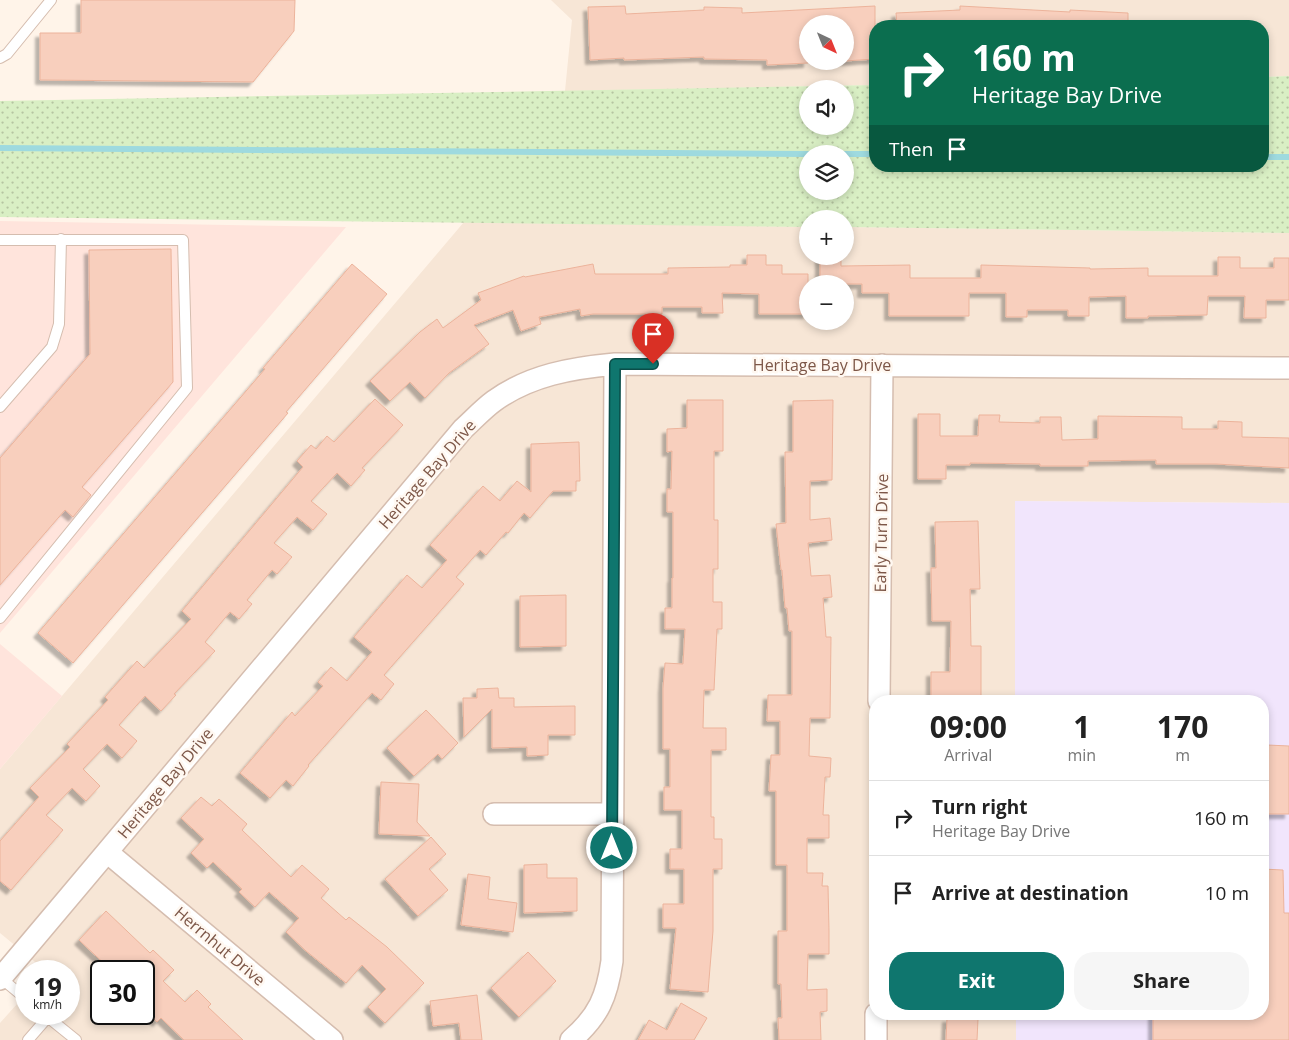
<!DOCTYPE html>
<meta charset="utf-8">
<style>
:root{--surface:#fff;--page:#f6f6f6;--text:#222;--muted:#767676;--line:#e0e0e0;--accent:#0f766e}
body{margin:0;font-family:"Open Sans",sans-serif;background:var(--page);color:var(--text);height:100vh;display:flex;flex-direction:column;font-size:19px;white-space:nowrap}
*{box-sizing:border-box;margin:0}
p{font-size:16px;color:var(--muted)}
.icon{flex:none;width:28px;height:28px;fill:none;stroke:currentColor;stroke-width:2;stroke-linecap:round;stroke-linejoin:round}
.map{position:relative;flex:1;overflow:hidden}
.sheet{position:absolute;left:869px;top:695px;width:400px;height:325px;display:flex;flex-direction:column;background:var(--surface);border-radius:20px;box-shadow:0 2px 8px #0003}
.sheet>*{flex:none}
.guide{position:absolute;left:869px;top:20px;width:400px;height:152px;border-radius:20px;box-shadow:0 2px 8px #0003;background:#0b6e4f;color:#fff;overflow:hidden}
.needle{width:32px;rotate:137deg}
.controls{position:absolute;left:799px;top:15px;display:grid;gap:10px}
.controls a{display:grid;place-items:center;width:55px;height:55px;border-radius:50%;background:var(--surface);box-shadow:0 2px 8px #0003;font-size:25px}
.speed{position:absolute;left:15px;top:960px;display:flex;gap:10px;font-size:25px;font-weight:700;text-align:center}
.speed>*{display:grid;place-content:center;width:65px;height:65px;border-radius:50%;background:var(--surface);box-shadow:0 2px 8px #0003;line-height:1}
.speed small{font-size:12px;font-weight:400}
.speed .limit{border:2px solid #111;border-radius:8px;background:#fff;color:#111}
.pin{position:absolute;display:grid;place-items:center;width:42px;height:42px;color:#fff;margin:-51px -21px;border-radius:50% 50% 50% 0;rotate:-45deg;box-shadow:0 0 5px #0007}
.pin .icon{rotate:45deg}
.me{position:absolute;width:55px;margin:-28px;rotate:0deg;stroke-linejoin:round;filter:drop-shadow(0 0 4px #0008)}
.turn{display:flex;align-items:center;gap:18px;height:105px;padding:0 20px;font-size:22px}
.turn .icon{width:65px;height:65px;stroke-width:2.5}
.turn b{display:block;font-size:35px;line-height:42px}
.then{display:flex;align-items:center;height:48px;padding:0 20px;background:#0003;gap:10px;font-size:19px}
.eta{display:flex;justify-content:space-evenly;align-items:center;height:85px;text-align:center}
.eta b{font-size:30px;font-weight:700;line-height:35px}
.primary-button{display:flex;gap:10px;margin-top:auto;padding:10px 20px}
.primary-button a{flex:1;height:58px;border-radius:20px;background:var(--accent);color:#fff;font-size:20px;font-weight:700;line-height:58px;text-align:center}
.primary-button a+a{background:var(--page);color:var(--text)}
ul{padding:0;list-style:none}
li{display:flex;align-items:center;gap:15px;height:75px;padding:0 20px;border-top:1px solid var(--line)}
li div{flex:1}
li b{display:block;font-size:19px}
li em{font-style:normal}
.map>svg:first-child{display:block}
.residential{fill:#f7e6d6;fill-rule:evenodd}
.commercial{fill:#ffe4dc}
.education{fill:#f1e5fc}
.grass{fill:url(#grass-dots);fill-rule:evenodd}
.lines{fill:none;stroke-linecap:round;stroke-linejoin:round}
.stream{stroke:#9edadf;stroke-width:6}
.building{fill:#f8cfbd;stroke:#ecb39b;filter:url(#shadow)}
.service-casing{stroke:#d5bdaf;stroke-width:12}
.minor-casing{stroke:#d5bdaf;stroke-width:24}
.service{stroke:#fff;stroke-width:10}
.minor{stroke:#fff;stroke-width:21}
.route-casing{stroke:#0a4d48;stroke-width:12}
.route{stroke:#0f766e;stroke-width:9}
.labels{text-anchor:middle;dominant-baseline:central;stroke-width:5;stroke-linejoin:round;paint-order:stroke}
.street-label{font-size:16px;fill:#7d5748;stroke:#fff8f1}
</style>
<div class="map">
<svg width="1289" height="1040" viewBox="0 0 1289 1040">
<defs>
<pattern id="grass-dots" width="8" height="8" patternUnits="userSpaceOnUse" patternTransform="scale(1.25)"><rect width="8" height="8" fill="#d9efc4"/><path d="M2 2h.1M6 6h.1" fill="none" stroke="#b5c4a1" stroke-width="1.8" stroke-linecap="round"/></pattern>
<filter id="shadow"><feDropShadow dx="-4.5" dy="4.5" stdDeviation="1" flood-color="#0004"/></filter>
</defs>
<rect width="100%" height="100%" fill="#fff4e9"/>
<path class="residential" d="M551 0H1289V76L1263 77 1262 26H875V85L565 91 572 20ZM808 24H845V61H808Z
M464 222 807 227 808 256H845V227L1289 233V503L1015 501V701H875V1014H1016V1040H0V1023L26 994V1014H69V971H46L0 933V769ZM808 284H845V321H808ZM101 971H144V1014H101Z"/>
<path class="commercial" d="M0 221 346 227 0 633Z
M0 644 62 696 0 769Z"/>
<path class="education" d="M1015 501 1289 503V1040H1016V1014H1262V701H1015Z"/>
<path class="grass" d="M1289 76V233L845 227V219H808L807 227 0 217V101L875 85V166H1262L1263 77ZM808 89H845V126H808ZM808 154H845V191H808Z"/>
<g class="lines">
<path class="stream" d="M0 148 808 154
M845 154H875
M1262 157H1289"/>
</g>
<path class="building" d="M81 0H295L294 31 253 82 40 80V33H81Z
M625 6 626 14 704 10V7L742 8V13L875 6V59L845 61V24H808V63L767 65V60L704 59V57L624 60V58L590 60 588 7Z
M960 6 1070 12V10L1128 13V26H897L896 13 960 10Z
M171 249 173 382 82 487 91 495 73 517 65 510 0 585V458L90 354 89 250Z
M747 255H766V265H782V274H808V314H759V294L722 293 723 313H702V307H662V314H593L581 316 580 309 539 317 541 324 521 331 513 310 474 325 489 344 449 373 425 398 410 382 390 401 370 381 420 332 437 319 443 328 481 300 478 293 524 276 525 277 593 264 595 274H668V268L730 267V265H747Z
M820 256H841V266L910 265V278H981V265L1090 268V269L1148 268V276H1218V257H1240V268H1274V258H1289V300H1266V318H1244L1245 296H1208L1207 315 1148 316V318H1126V296L1089 297V316H1068V310H1027V317H1006V293H969V316H889V293H862V284H820Z
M352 264 387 294 286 412 288 413 73 663 38 633 265 369 263 368Z
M375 399 403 425 362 468 365 470 351 486 337 473 311 501 327 514 313 530 297 517 274 543 292 557 277 574 272 570 247 600 252 604 239 619 230 612 205 642 215 651 174 694 176 695 161 711 145 696 119 725 137 741 122 758 107 744 83 769 100 786 86 801 72 788 46 815 63 830 11 890 0 881V841L39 797 30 788 70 747 67 744 108 700 105 697 137 661 144 668 191 619 182 611 303 467 297 461 311 445 316 449 327 436 334 442Z
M687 400H723V451H714V520H718V569H713V602H722V629H717L714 690H704L703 728H726V750H711V817H714V839H722V869H713V931L708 992 670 989 676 928H663V904H684V869H670V849H682V810H664V787H670V749H663V688L665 663 683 664 685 629H665V608H672V578H673V512H667V489H671L672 451 667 452V429L687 428Z
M833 400 832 480 810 481V520L830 518 832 540 808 543 811 576 830 575 832 597 823 598 826 637H831L830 718H810L809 756 831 758 830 777H825L823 815H829V838H807V873H823L822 886H828L829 930V954H808L807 990 827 989V1011L820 1012 821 1040H779L778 1018H782L781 984H778V931H787V865H776V791H769L771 755H780V721H767L768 695H792V631H789L787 608H785L782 570H781L776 524 786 523 785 452H793V401Z
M918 414H940V436H978L979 415H1000L999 422 1040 423V417H1061L1062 440 1098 439V416L1182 417V429H1218V421L1242 422V437L1289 438V468L1216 464H1156V460L1088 461V466H1040V464L970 463V465H946V479H918Z
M579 442 580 481H576V491H553L530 518 524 513 508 533 506 532 486 555 480 550 456 577 464 584 384 675 394 684 381 700 372 693 308 765 309 766 293 786 286 780 270 798 240 773 292 712 295 716 323 686 318 682 331 667 347 681 372 652 354 637 407 575 422 588 447 560 430 545 483 486 500 501 517 481 531 492V444Z
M978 521 980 589H970L971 646H981V696L931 697V672H950L951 621H932L931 568H936L935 522Z
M566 595V646L520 647V596Z
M498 688 499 698H514V707L575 706V735H548V755L527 756V747L492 748V709L464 737 463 698H477V689Z
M426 710 458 743 442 759 438 754 414 776 387 748Z
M1267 745 1289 746V814H1266Z
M381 782 419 784 417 822 430 836 379 834Z
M201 797 212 806 219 799 247 824 242 830 291 877 302 865 329 889 321 898 346 920 349 917 387 947 424 983 385 1023 368 1007 386 989 362 965 346 983 306 951 286 932 299 918 269 892 255 907 239 892 242 889 213 862 207 868 191 853 204 839 181 818Z
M431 837 446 854 429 869 448 890 418 916 385 879Z
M547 864V878H577V911L524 913V865Z
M1262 869 1283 870 1284 913H1289V1040H1153V1014H1262Z
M468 874 490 877 488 899 517 903 513 932 461 925Z
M106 911 150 953 153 950 174 970 163 981 185 1002 197 990 211 1004 208 1007 243 1040H184L161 1018 157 1022 144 1010V971H112L79 940Z
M528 952 556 981 519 1017 491 988Z
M477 995 482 1040H461L459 1023 433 1026 430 1001Z
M681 1003 707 1018 694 1040H638L649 1020 667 1030Z
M947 1018 978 1019 977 1040H946Z"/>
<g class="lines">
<defs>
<path id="service" d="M0 58 7 54 51 0
M0 240H183L187 388 0 618
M0 407 52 347 59 324 61 239
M1 978 26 999
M44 1014 76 1040
M28 1040 48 1017"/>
<path id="minor" d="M879 701 882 365
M494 814H612
M107 852 332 1040
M0 979 463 429C473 420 483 409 494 401 530 375 572 368 615 364L1289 368
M571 1040C599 1016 607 996 612 961L615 364
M876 1040V1014"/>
</defs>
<use href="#service" class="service-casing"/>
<use href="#minor" class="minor-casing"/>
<use href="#service" class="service"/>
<use href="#minor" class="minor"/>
</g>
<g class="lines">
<defs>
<path id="route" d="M612 848 615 364H653"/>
</defs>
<use href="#route" class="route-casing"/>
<use href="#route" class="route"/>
</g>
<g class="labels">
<g class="street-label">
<text x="822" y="365">Heritage Bay Drive</text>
<text transform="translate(427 474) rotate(-49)">Heritage Bay Drive</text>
<text transform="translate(881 533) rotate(-89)">Early Turn Drive</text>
<text transform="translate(165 783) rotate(-50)">Heritage Bay Drive</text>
<text transform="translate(220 946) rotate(40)">Herrnhut Drive</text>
</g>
</g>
</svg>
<div class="controls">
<a><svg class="needle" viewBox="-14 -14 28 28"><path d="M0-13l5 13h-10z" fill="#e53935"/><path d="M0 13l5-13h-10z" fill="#767676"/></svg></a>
<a><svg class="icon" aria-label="sound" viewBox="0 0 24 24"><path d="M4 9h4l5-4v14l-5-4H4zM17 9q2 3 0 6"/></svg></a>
<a><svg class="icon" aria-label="layers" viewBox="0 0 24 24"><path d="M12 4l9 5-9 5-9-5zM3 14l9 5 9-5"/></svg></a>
<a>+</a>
<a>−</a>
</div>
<div class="speed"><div>19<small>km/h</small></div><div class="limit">30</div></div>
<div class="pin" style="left:653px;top:364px;background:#d93025"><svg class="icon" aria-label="arrive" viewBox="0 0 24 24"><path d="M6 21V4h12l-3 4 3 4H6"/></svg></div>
<svg class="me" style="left:612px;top:848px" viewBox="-20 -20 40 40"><circle r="17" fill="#0f766e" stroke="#fff" stroke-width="3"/><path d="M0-11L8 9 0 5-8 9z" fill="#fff"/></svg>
<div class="guide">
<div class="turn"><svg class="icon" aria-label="right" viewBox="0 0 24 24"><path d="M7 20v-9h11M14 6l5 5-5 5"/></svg><div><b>160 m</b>Heritage Bay Drive</div></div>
<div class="then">Then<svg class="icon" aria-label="arrive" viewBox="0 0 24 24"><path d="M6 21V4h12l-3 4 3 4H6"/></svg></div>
</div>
<section class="sheet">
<div class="eta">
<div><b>09:00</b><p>Arrival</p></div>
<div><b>1</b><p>min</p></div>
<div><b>170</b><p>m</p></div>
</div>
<ul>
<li><svg class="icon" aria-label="right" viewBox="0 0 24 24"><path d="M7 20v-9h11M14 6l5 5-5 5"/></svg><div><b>Turn right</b><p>Heritage Bay Drive</p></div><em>160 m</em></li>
<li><svg class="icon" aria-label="arrive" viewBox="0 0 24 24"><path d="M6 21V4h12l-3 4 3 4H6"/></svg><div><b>Arrive at destination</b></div><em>10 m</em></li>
</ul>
<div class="primary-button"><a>Exit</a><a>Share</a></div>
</section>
</div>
